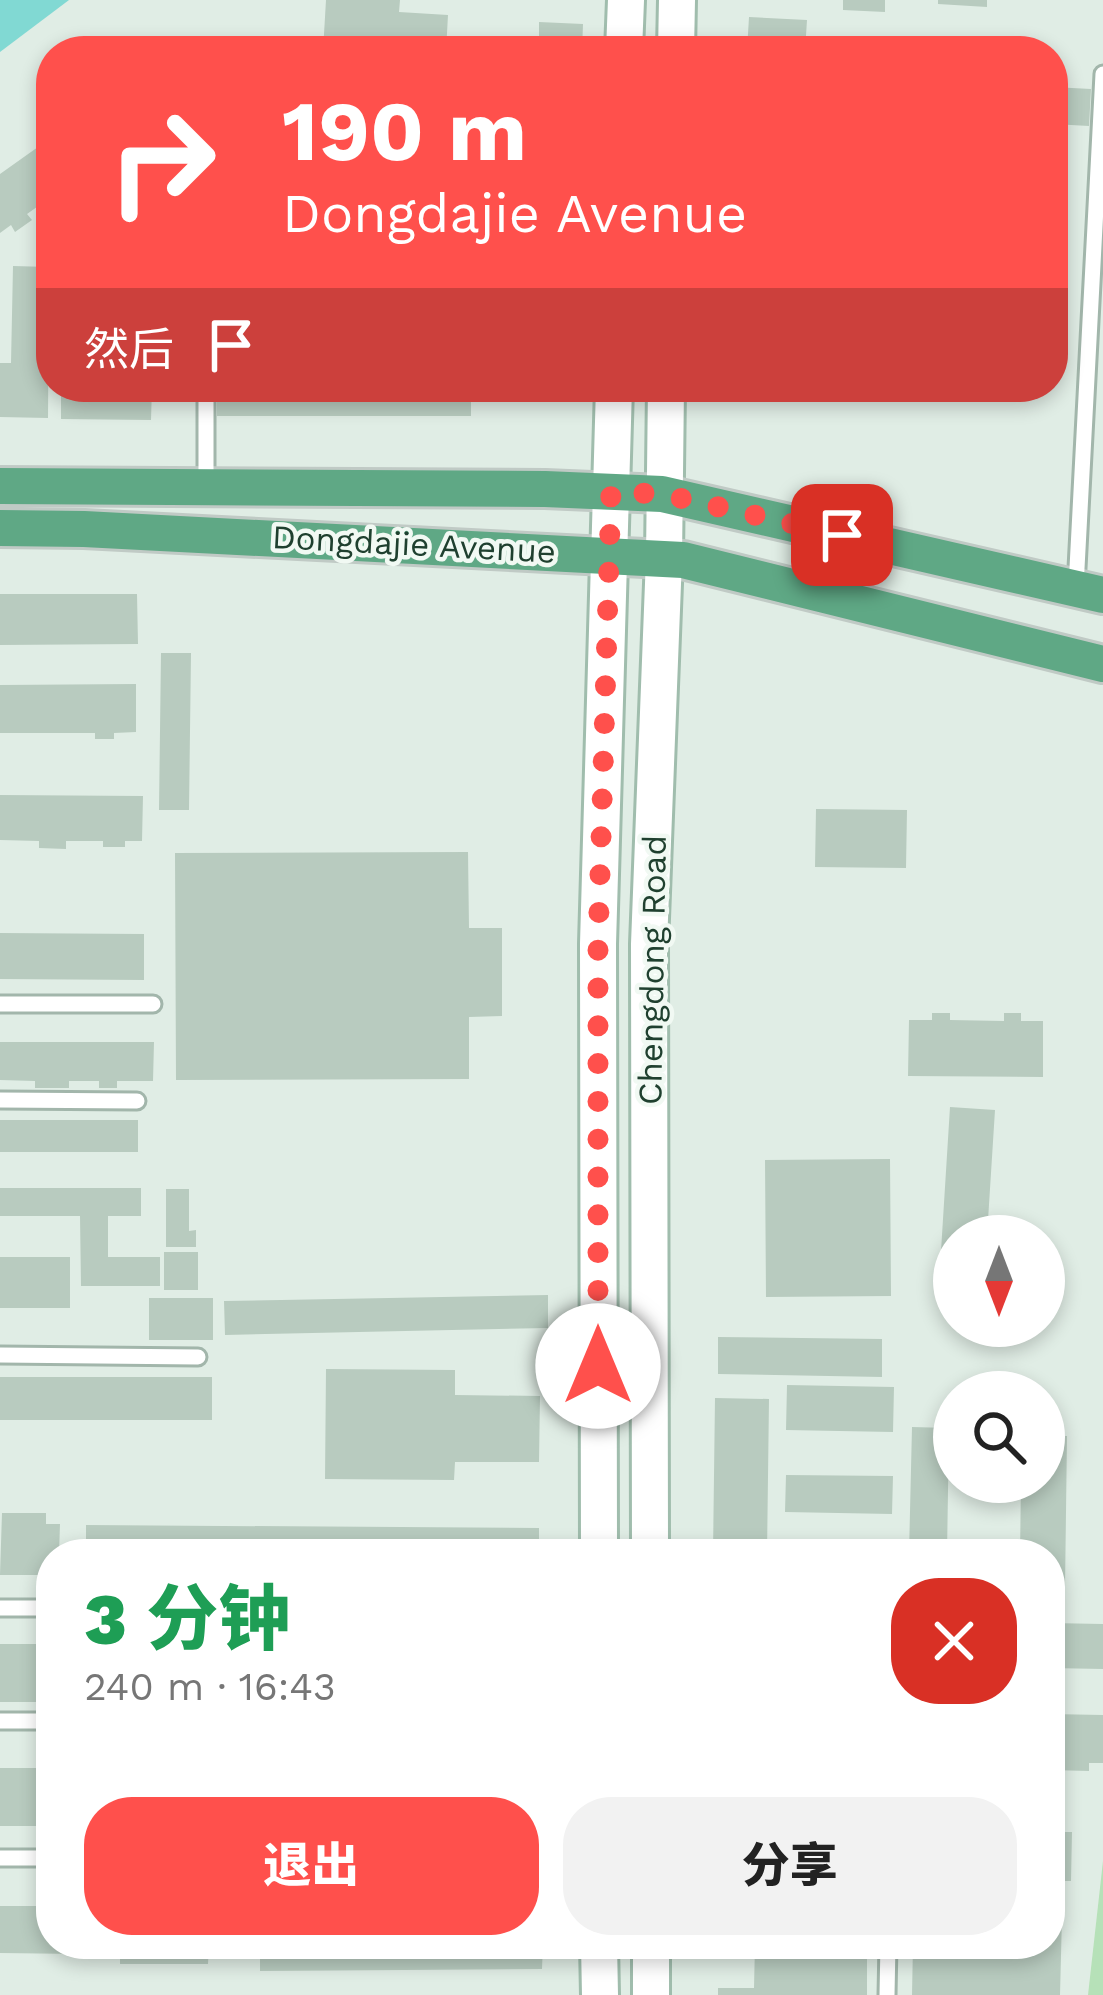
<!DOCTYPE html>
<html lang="zh">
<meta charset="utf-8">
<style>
:root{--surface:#fff;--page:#f2f2f2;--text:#222;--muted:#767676;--accent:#ff504c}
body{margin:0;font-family:"Work Sans","Noto Sans SC",sans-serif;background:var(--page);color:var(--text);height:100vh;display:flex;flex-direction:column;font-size:45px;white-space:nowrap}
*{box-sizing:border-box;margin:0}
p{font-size:39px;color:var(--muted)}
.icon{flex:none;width:66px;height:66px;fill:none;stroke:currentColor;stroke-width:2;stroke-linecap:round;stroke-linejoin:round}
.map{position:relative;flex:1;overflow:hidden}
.drawer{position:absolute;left:36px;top:1539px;width:1029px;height:420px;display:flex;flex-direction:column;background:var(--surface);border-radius:48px;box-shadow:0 6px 18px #0003}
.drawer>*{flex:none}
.guide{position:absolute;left:36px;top:36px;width:1032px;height:366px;border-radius:48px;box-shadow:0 6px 18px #0003;background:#ff504c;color:#fff;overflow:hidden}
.needle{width:78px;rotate:180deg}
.buttons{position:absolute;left:933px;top:1215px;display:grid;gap:24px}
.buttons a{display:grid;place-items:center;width:132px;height:132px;border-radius:50%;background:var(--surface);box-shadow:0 6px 18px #0003;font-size:60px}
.pin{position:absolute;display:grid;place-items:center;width:102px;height:102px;color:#fff;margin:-51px;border-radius:24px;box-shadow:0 6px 18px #0006}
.me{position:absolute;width:132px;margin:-66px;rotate:0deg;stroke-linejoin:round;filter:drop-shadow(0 0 9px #0008)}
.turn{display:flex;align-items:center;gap:42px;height:252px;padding:0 48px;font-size:54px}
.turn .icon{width:156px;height:156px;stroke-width:2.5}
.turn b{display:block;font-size:84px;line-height:102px}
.then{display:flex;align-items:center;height:114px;padding:0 48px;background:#0003;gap:24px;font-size:45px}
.round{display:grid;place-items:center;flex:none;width:126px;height:126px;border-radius:48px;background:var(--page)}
.headline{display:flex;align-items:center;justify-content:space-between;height:204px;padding:0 48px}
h1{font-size:72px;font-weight:800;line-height:90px;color:#1e9e55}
.primary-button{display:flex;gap:24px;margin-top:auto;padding:24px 48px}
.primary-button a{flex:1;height:138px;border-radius:48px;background:var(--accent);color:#fff;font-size:48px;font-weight:800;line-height:138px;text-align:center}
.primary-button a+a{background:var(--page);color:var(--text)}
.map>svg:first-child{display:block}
.green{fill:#b6e1b8}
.water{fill:#81d9d3}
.building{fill:#b8cbbf}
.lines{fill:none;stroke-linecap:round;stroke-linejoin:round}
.lane-casing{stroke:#a2b6ab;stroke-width:21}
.secondary-casing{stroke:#a0bdad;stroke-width:42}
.primary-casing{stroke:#c0cac5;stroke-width:42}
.lane{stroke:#fff;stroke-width:15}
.secondary{stroke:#fff;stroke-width:36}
.primary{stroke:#5fa885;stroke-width:36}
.route{stroke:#ff504c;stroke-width:21;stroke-dasharray:0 37.8}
.labels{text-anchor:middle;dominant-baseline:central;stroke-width:9;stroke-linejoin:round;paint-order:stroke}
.street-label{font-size:33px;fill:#1f402f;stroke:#f1f9f3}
</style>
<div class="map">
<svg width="1103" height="1995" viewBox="0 0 1103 1995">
<rect width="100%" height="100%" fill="#e0ede5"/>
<path class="green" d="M1103 1861V1995H1088Z"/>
<path class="water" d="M0 0H69L0 52Z"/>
<path class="building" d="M326 0H400L399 12 448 15 446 51H323Z
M843 0H885V12L843 10Z
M938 0H987V7L938 4Z
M749 17 807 20 805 51H747Z
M539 22 583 24 582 51H517L518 43 539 44Z
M1053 87 1091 89 1089 126 1053 124Z
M38 147 51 165 42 175 51 189V197L27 214 32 220 15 232 11 225 0 233V174Z
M1053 172H1063L1057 283 1053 282Z
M13 266 49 267 48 418 0 417V363H11Z
M61 387H152L151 420 61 419Z
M217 387H513V395L471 392V416H217Z
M0 594H137L138 644 0 645Z
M161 653H191L189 810H159Z
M136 684V732L114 733V739H95V733H0V685Z
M0 795 143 796 142 841H125V847H103V841H66V849L39 848V841L0 840Z
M816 809 907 810 906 868 815 867Z
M468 852 469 928H502V1016L469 1017V1079L176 1080 175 853Z
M0 933 144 934V980L0 979Z
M932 1013H950V1020L1004 1021V1013H1021V1021H1043V1077L908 1076 909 1020H932Z
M0 1042H154L153 1081H117V1088H99V1081H69V1088H35V1081L0 1080Z
M950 1107 995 1110 987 1236H954V1252L941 1251Z
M0 1120H138V1152H0Z
M890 1159 891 1296 766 1297 765 1160Z
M0 1188H141V1216H108V1257H160V1286H81L80 1216H0Z
M166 1189H189V1231L196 1230V1247H166Z
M164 1252H198V1290H164Z
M0 1257H70V1308H0Z
M548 1295V1328L225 1335 224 1301Z
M149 1298H213V1340H149Z
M718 1337 882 1339V1377L718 1374Z
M326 1369 455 1370V1395L540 1396 539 1462H455L454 1480 325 1479Z
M0 1377H212V1420H0Z
M787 1385 894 1387 893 1432 786 1430Z
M715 1398 769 1399 767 1554H713Z
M912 1427 949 1428 947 1554H909Z
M1044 1436H1067L1065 1588 1050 1587V1554H1020L1021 1482H1044Z
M786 1475 893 1476 892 1514 785 1512Z
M2 1513H46V1524H60L59 1554H51V1575H0Z
M86 1525 539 1528V1554H86Z
M785 1546 891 1548V1554H785Z
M1050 1623 1103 1624V1669L1050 1668Z
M0 1644H39V1654L51 1655V1702H0Z
M1050 1714 1103 1715V1763H1089V1771L1050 1770Z
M0 1768H38L37 1778H51V1826H0Z
M1053 1832H1072L1071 1881H1050Z
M0 1906H51V1944H79V1954L0 1953Z
M1050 1916H1062L1060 1995H912L913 1944H1050Z
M120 1944H209L208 1964H120Z
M260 1944H543L542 1969 260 1971Z
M755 1944H867V1995H718V1988H754Z"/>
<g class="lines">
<defs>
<path id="lane" d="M206 487V387
M1076 587 1103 74
M0 1004H153
M0 1100 137 1101
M0 1355 198 1357
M0 1608H51
M0 1721H51
M0 1858H51
M887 1995 888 1944"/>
<path id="secondary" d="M624 51 626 0
M676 51 677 0
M599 1554 598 944 614 387
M650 1554 649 944 664 558 666 387
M599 1944 600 1995
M651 1944V1995"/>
<path id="primary" d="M0 486 545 489 662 494 1103 595
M0 528 84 529 683 560 1103 664"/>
</defs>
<use href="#lane" class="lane-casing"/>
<use href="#secondary" class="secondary-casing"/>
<use href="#primary" class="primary-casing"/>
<use href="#lane" class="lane"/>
<use href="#secondary" class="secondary"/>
<use href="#primary" class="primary"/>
</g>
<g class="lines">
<path class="route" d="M598 1366V944L611 492 662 494 842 535"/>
</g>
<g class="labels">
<g class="street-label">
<text transform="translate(414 544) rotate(3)">Dongdajie Avenue</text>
<text transform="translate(652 970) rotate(-89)">Chengdong Road</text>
</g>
</g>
</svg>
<div class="buttons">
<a><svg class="needle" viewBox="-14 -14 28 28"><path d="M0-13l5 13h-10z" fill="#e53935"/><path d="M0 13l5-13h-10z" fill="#767676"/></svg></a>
<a><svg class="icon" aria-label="search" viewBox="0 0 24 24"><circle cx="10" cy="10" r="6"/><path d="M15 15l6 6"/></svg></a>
</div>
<div class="pin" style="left:842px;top:535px;background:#d93025"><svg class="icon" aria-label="arrive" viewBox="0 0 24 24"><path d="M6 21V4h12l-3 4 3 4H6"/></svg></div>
<svg class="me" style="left:598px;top:1366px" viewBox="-20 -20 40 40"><circle r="19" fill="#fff"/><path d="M0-13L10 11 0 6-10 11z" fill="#ff504c"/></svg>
<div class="guide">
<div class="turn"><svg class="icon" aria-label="right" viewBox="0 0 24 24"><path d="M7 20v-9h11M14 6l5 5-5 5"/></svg><div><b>190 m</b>Dongdajie Avenue</div></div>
<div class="then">然后<svg class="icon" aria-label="arrive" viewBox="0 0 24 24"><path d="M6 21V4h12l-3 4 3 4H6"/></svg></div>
</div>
<section class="drawer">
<div class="headline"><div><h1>3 分钟</h1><p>240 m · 16:43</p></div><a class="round" style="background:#d93025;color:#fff"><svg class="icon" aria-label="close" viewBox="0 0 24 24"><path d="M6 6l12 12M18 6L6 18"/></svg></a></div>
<div class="primary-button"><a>退出</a><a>分享</a></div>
</section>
</div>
